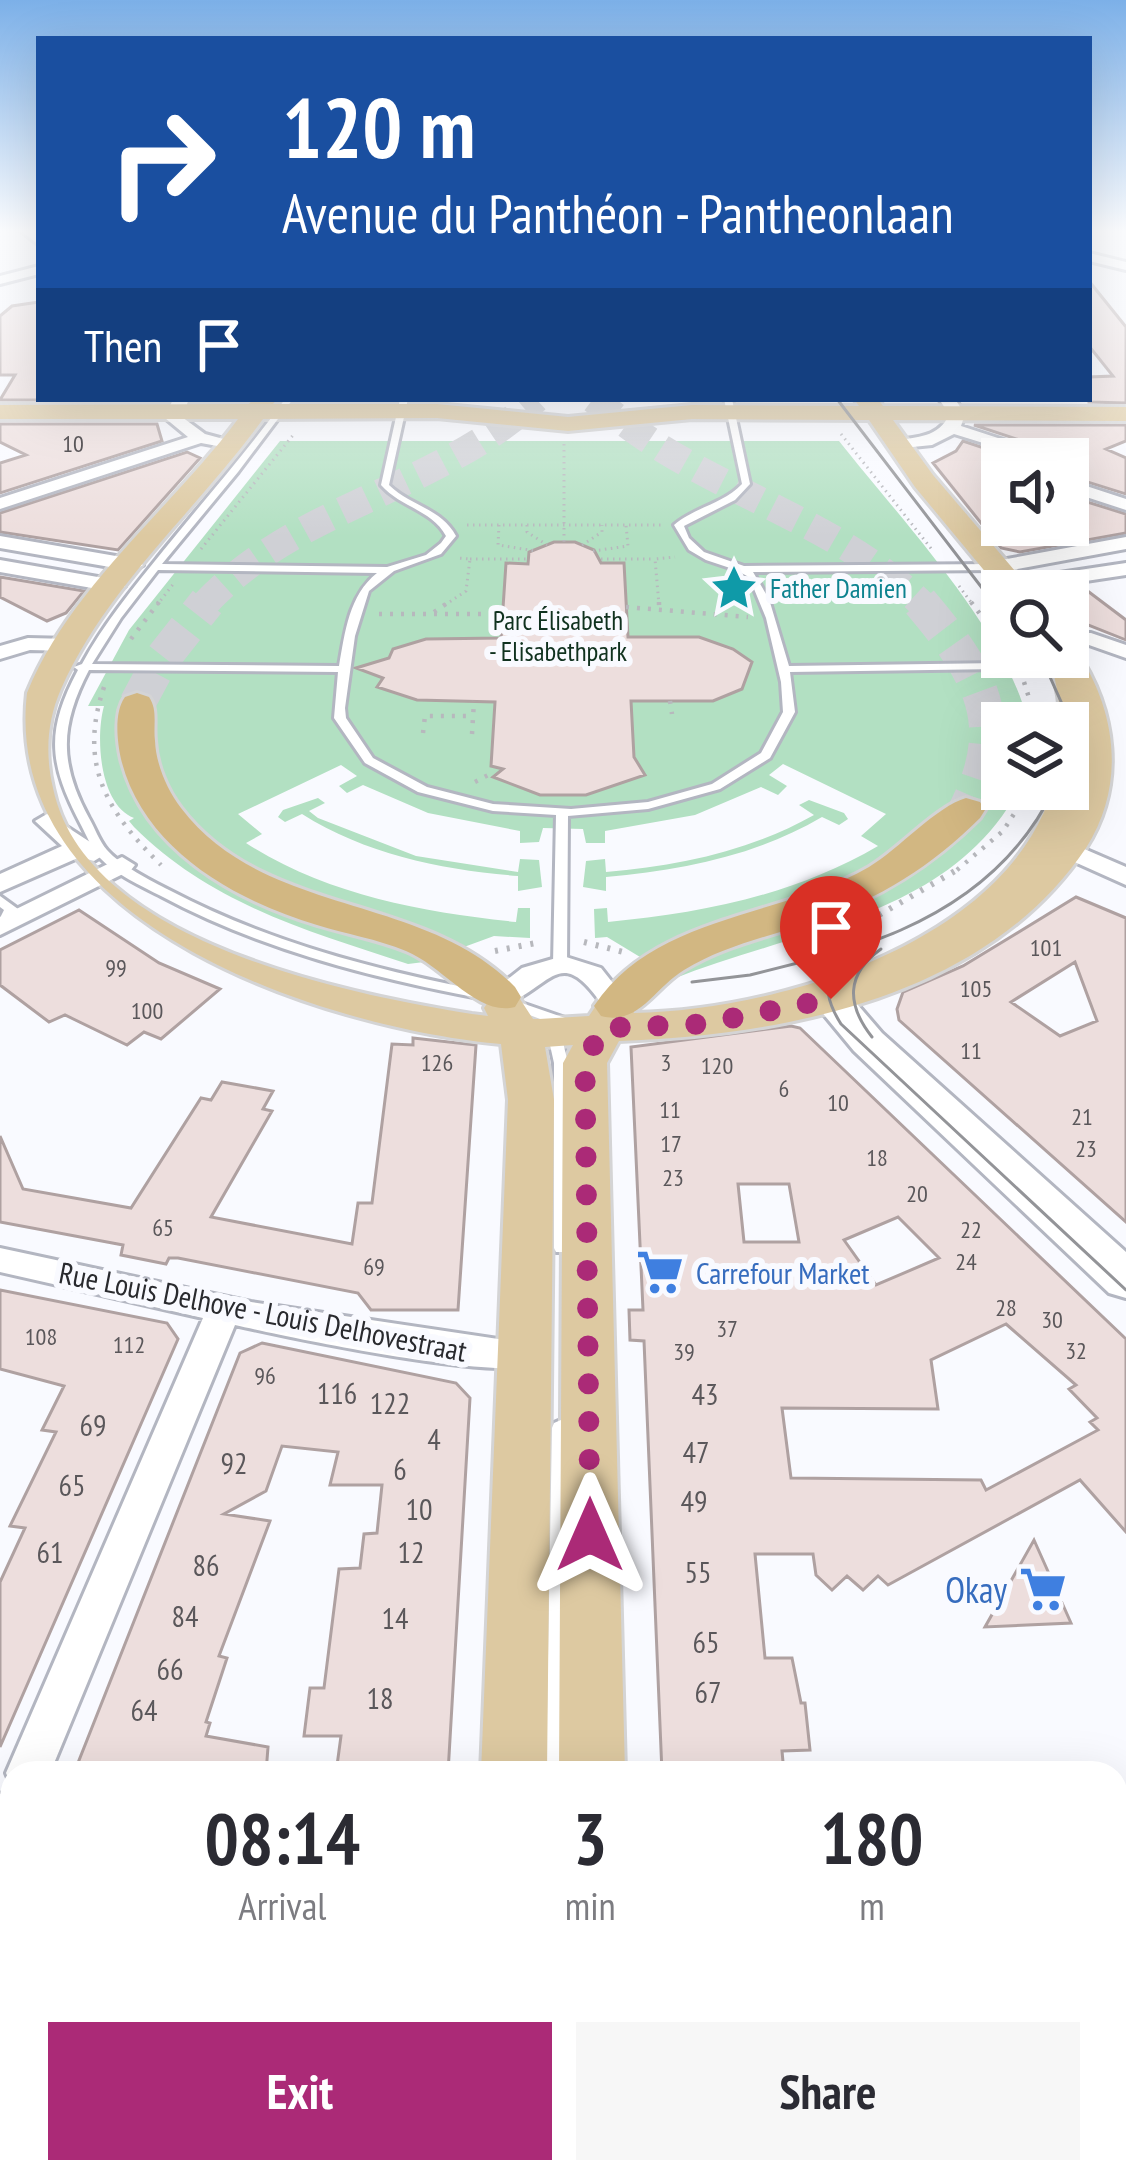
<!DOCTYPE html>
<meta charset="utf-8">
<style>
:root{--surface:#fff;--page:#f7f7f7;--text:#2b2b33;--muted:#7c7c81;--accent:#ab2a77}
body{margin:0;font-family:"PT Sans Narrow",sans-serif;background:var(--page);color:var(--text);height:100vh;display:flex;flex-direction:column;font-size:45px;white-space:nowrap}
*{box-sizing:border-box;margin:0}
p{font-size:39px;color:var(--muted)}
.icon{flex:none;width:66px;height:66px;fill:none;stroke:currentColor;stroke-width:2;stroke-linecap:round;stroke-linejoin:round}
.map{position:relative;flex:1;overflow:hidden}
.details{position:absolute;left:0px;top:1761px;width:1128px;height:423px;display:flex;flex-direction:column;background:var(--surface);border-radius:36px 36px 0 0;box-shadow:0 12px 48px #0002}
.details>*{flex:none}
.top-card{position:absolute;left:36px;top:36px;width:1056px;height:366px;border-radius:0px;box-shadow:0 12px 48px #0002;background:#1a4fa0;color:#fff;overflow:hidden}
.buttons{position:absolute;left:981px;top:438px;display:grid;gap:24px}
.buttons a{display:grid;place-items:center;width:108px;height:108px;border-radius:0px;background:var(--surface);box-shadow:0 12px 48px #0002;font-size:60px}
.pin{position:absolute;display:grid;place-items:center;width:102px;height:102px;color:#fff;margin:-123px -51px;border-radius:50% 50% 50% 0;rotate:-45deg;box-shadow:0 0 12px #0007}
.pin .icon{rotate:45deg}
.me{position:absolute;width:132px;margin:-66px;rotate:0deg;stroke-linejoin:round;filter:drop-shadow(0 0 9px #0008)}
.turn{display:flex;align-items:center;gap:42px;height:252px;padding:0 48px;font-size:54px}
.turn .icon{width:156px;height:156px;stroke-width:2.5}
.turn b{display:block;font-size:84px;line-height:102px}
.then{display:flex;align-items:center;height:114px;padding:0 48px;background:#0003;gap:24px;font-size:45px}
.eta{display:flex;justify-content:space-evenly;align-items:center;height:204px;text-align:center}
.eta b{font-size:72px;font-weight:700;line-height:84px}
.cta{display:flex;gap:24px;margin-top:auto;padding:24px 48px}
.cta a{flex:1;height:138px;border-radius:0px;background:var(--accent);color:#fff;font-size:48px;font-weight:700;line-height:138px;text-align:center}
.cta a+a{background:var(--page);color:var(--text)}
.map>svg:first-child{display:block}
.green{fill:#b2e0c2}
.building{fill:#eddedd;stroke:#afa1a1;stroke-width:3;fill-rule:evenodd}
.lines{fill:none;stroke-linecap:round;stroke-linejoin:round}
.trunk-tunnel-far1{stroke:#cfd0d5;stroke-width:28;stroke-dasharray:28 14;stroke-linecap:butt}
.trunk-tunnel{stroke:#cfd0d5;stroke-width:36;stroke-dasharray:36 18;stroke-linecap:butt}
.service-casing{stroke:#b3b6c1;stroke-width:6}
.minor-casing{stroke:#b3b6c1;stroke-width:6}
.tertiary-casing{stroke:#b3b6c1;stroke-width:6}
.secondary-casing{stroke:#b3b6c1;stroke-width:6}
.primary-casing{stroke:#d4d4d5;stroke-width:6}
.trunk-casing{stroke:#d4d4d5;stroke-width:6}
.path-far2{stroke:#b7b8bd;stroke-width:3;stroke-dasharray:1.5 4.5;stroke-linecap:butt}
.path-far1{stroke:#b7b8bd;stroke-width:4.5;stroke-dasharray:3 8;stroke-linecap:butt}
.path{stroke:#b7b8bd;stroke-width:6;stroke-dasharray:3 9;stroke-linecap:butt}
.service{fill:#fff;fill-rule:evenodd}
.minor{fill:#fff;fill-rule:evenodd}
.tertiary{fill:#fff;fill-rule:evenodd}
.secondary{fill:#fff;fill-rule:evenodd}
.primary{fill:#ddc9a1;fill-rule:evenodd}
.trunk{fill:#d2b782;fill-rule:evenodd}
.tram{stroke:#939498;stroke-width:3}
.route{stroke:#ab2a77;stroke-width:21;stroke-dasharray:0 37.8}
.labels{text-anchor:middle;dominant-baseline:central;stroke-width:12;stroke-linejoin:round;paint-order:stroke}
.number-label{font-size:24px;fill:#5a575a}
.far-culture-label{font-size:27px;fill:#0d838f;stroke:#f9faff;text-anchor:start}
.far-park-label{font-size:27px;fill:#10321f;stroke:#f9faff}
.shop-label{font-size:30px;fill:#366cbe;stroke:#f9faff;text-anchor:start}
.street-label{font-size:30px;fill:#292a2e;stroke:#f9faff}
.near-number-label{font-size:30px;fill:#5a575a}
.near-shop-label{font-size:36px;fill:#366cbe;stroke:#f9faff;text-anchor:end}
</style>
<div class="map">
<svg width="1126" height="2183" viewBox="0 0 1126 2183">
<rect width="100%" height="100%" fill="#f9faff"/>
<path class="green" d="M280 441H839C898 516 1008 632 1028 723H1002V789H1019C951 917 794 930 673 979L668 975 880 866 645 960 607 937 595 938 594 909 607 908 608 922C703 913 794 895 878 846L861 836 886 814 783 764 769 775 787 786 778 795 761 787 695 815 605 831V843H586L583 829 543 828 539 842 520 843V831L428 813 363 785 347 793 339 786 357 776 341 765 238 814 262 834 246 843C327 895 422 912 516 922L518 908H530V938L494 936 464 947C358 890 129 879 155 704L124 705 150 818 432 961 408 964C308 931 211 904 134 827L129 821 134 818C100 805 95 739 104 706H88L129 630Z
M318 798 325 803 309 811 318 818 416 856 518 872 520 859 539 860 542 887 518 891V876C443 870 367 855 302 814L285 822 278 817 283 810Z
M809 800 844 813 848 819 839 825 822 817C755 856 682 870 606 877V891L583 887 586 861 605 859 606 872C679 866 750 851 814 815L799 805Z"/>
<path class="building" d="M1089 281 1126 327V403L1089 402V377L1113 376 1089 346Z
M39 302V400H0L15 375H0V316L12 306Z
M0 424H157L162 441 0 493V463L26 455 0 442Z
M974 425H1126V441L1106 449 1126 458V494L1068 476V456Z
M963 441 1002 454V525H1027L1031 530 1068 525V496L1126 514V533L1020 552 1001 548 933 463 956 451Z
M187 452 200 458 118 550 0 532V513Z
M554 542H575L594 550 601 563H624L628 637H699L733 649 752 662 742 689 713 701H631L634 757 645 775 586 795H540L493 777 503 769 491 766 495 702 417 700 377 687 383 678 356 668 389 658 393 649 426 639 501 638 506 563 528 564 529 552Z
M0 577 84 591 66 613 47 621 0 597Z
M1081 586 1126 620V640L1068 617V588Z
M1076 897 1126 918V1222L899 1020 897 1009 903 992 963 966ZM1075 962 1097 1021 1060 1036 1011 1002Z
M79 910 159 963 220 989 161 1039 144 1032 127 1045 65 1015 49 1022 0 985V950Z
M791 1026 800 1028 1126 1339V1532L1080 1480 888 1585 878 1576 863 1590 847 1576 832 1590 816 1575 813 1554H755L765 1658H792L801 1703H805L810 1750 782 1751 784 1773H662L644 1341 630 1340 629 1310H643L631 1047ZM738 1184H789L799 1242H744ZM898 1217 939 1258 876 1285 844 1240ZM1006 1324 1076 1385 1069 1389 1097 1418 1090 1422 1098 1430 986 1490 981 1480 791 1478 782 1408 938 1409 931 1360Z
M413 1038 476 1045 458 1310H371L358 1293 178 1258H169L166 1264 121 1255 123 1245 0 1222V1136L23 1189 131 1208 201 1098 211 1100 222 1082 273 1091 263 1109 272 1111 211 1217 352 1244 358 1203H372L392 1044 413 1045Z
M0 1290 167 1323 178 1339 0 1747V1582L25 1528 10 1526 56 1432 42 1430 64 1386 0 1369Z
M262 1343 456 1383 470 1398 448 1773H336L341 1736H304L310 1688H324L339 1569 360 1568 364 1534 377 1533 382 1485H330L338 1452 282 1446 266 1491 224 1514 270 1521 219 1656 227 1658 206 1722 210 1723 206 1736 268 1747 266 1773H74L240 1353Z
M1034 1540 1071 1623 985 1627Z"/>
<g class="lines">
<path class="trunk-tunnel-far1" d="M593 399C623 422 652 444 685 462 767 508 854 538 923 605
M204 605C295 506 440 489 536 399"/>
<path class="trunk-tunnel" d="M920 602C979 672 1011 721 966 810
M137 704 159 663 207 602"/>
<defs>
<path id="service" d="M285 399H293L238 472 162 564 387 567 426 555 441 543 446 536C432 510 400 507 381 485L400 399H408L389 485C410 506 441 508 456 536L441 554 394 571 369 591 355 636 345 708 346 718 373 758 427 787 493 804 571 809 648 802 712 784 761 753 783 712 781 682 766 618 752 584 747 576 736 570 706 560 689 550 674 525C695 507 723 504 742 484L724 399H732L750 484 735 500 684 526 689 538 704 552 744 566 996 564 1001 567 996 570 753 572 769 599 789 666 1067 662 1072 665 1067 668 790 672 795 712 770 758 720 789 648 809 568 816 567 964 560 968 553 964 556 815 493 811 418 792 365 763 334 718 338 672 89 670C60 725 59 763 89 818 95 828 99 841 107 850 120 865 151 881 169 890 268 942 375 970 484 991L491 995 484 999C372 978 262 950 161 896 141 886 115 874 99 857 91 848 87 836 81 825 49 764 45 732 78 670L74 667 82 664C104 623 134 587 163 551 204 500 247 452 285 399ZM158 570 377 573C349 595 345 632 339 666L92 664 121 618Z
M0 896 18 909 8 928H0V918L4 910 0 907Z
M513 1000 568 1019 570 1022 568 1025 559 1026 568 1063 570 1248 568 1252H556L554 1248V1063L546 1027 551 1023 508 1007 506 1004 508 1001Z
M561 1420 568 1423 570 1428 568 1773H546L552 1428 554 1423Z
M541 2172H567V2183H541Z"/>
<path id="minor" d="M1089 253 1126 262V270L1089 261Z
M39 266V274L0 284V276Z
M173 399H189L182 417 205 434 242 444 234 449 201 443 0 509V498L188 437 165 418Z
M939 399H955L965 414 961 426 1062 459H1035L954 434 932 445 893 449V441C915 437 940 438 949 414Z
M1068 480 1126 499V510L1068 491Z
M0 536 133 559 143 565 133 571 0 548Z
M1126 537V549L996 573 986 567 996 561Z
M0 560 115 580 125 586 115 592 0 572Z
M1126 563V575L1019 591 1003 586 1013 580Z
M1068 633H1091L1126 645V658L1089 645H1068Z
M28 638 70 639 80 645 70 651 30 650 0 659V646Z
M47 814 107 853 94 861 80 857 0 892V874L62 846 35 821Z
M1068 842 1126 867V885L1059 855 1055 850 1059 845Z
M122 857 135 865 131 870 0 935V917Z
M563 956 601 968 631 1006 627 1012H607C558 936 552 992 499 1006L485 997 522 968Z
M0 1248 251 1302 539 1345 544 1355 539 1365C491 1380 292 1338 235 1325L50 1773H12V1787L6 1773 203 1318 0 1272Z
M12 1789V1858L0 1863V1794Z
M1116 1996H1126V2046H1116Z"/>
<path id="tertiary" d="M21 231H38L39 245Z"/>
<path id="secondary" d="M831 987 845 990 882 1033 1126 1252V1298L1109 1293 854 1051 811 999 817 990Z"/>
<path id="primary" d="M253 399H277L273 404H437L568 417 692 405 859 406 854 399H878L883 406 1126 407V421L893 420 933 475 1032 591 1002 592 915 487 869 420 692 419 568 431 437 418 263 419C198 509 106 587 61 689 47 721 45 754 53 788 85 941 341 993 472 1014L488 1016 484 1008 490 999 505 995 520 999 533 1019H539L589 1016 599 1001 614 997 629 1001 634 1013C812 1010 1126 906 1049 657H1068V648L1076 650C1117 711 1126 785 1086 848 986 997 786 1035 619 1041L607 1063 625 1773H559L563 1063 573 1045 545 1047 554 1100 547 1773H481L508 1100 501 1044C341 1030 0 931 27 693 70 587 171 509 238 419H0V405L249 404Z
M465 2172H543L542 2183H464Z
M556 2172H634V2183H556Z"/>
<path id="trunk" d="M137 693 149 697C158 710 153 725 155 741 156 764 167 790 181 808 265 918 423 892 515 987L521 997 515 1007C478 1017 443 966 406 951 377 939 346 934 317 925 234 900 143 849 121 759 117 741 114 712 125 697Z
M966 798 980 802 985 810 980 818C932 866 879 899 815 921 771 936 725 945 684 970 654 988 639 1026 601 1016L594 1006C655 914 781 918 869 867 899 849 937 806 966 798Z"/>
</defs>
<use href="#service" class="service-casing"/>
<use href="#minor" class="minor-casing"/>
<use href="#tertiary" class="tertiary-casing"/>
<use href="#secondary" class="secondary-casing"/>
<use href="#primary" class="primary-casing"/>
<use href="#trunk" class="trunk-casing"/>
<path class="path-far2" d="M841 434 933 551
M564 444V543
M467 525H664
M499 525 498 545 536 551
M527 525V532L547 545
M582 545 602 532V525
M201 549 294 434
M593 551 628 546 626 525
M470 559H528
M601 559H655
M959 586 973 605
M157 605 174 583
M445 605 466 591 470 559 458 558
M659 605 655 559 675 557"/>
<path class="path-far1" d="M659 602V607
M971 602 1002 643
M626 607 748 617
M434 612 449 602
M379 614H502
M131 639 159 602
M1024 682 1037 723
M104 687C78 764 106 811 161 865
M670 701 672 714
M423 733 425 716H473
M472 734 474 701
M475 782 492 773
M957 870 1003 831 1030 789"/>
<path class="path" d="M879 915 962 867
M840 931 863 948
M584 942 623 952
M495 951 541 942"/>
<use href="#service" class="service"/>
<use href="#minor" class="minor"/>
<use href="#tertiary" class="tertiary"/>
<use href="#secondary" class="secondary"/>
<use href="#primary" class="primary"/>
<use href="#trunk" class="trunk"/>
<path class="tram" d="M837 399 1002 614
M1041 657 1067 715 1068 779
M1054 789C1022 856 969 900 901 930 880 940 852 945 837 964 821 984 829 1005 841 1024L1126 1290
M692 982 750 975 853 949
M872 1037C846 1004 846 974 881 949"/>
</g>
<linearGradient id="sky" x2="0" y2="1"><stop stop-color="#7cb0e8"/><stop offset="0.43" stop-color="#fcfdff"/><stop offset="1" stop-color="#fcfdff" stop-opacity="0"/></linearGradient>
<rect width="1126" height="537" fill="url(#sky)"/>
<g class="lines">
<path class="route" d="M590 1535 585 1063 602 1028 702 1024 831 999"/>
</g>
<defs>
<symbol id="sight-bare" viewBox="-9 -9 18 18"><path d="M0-6L1.8-2.2L6-1.7L2.9 1.2L3.7 5.4L0 3.3L-3.7 5.4L-2.9 1.2L-6-1.7L-1.8-2.2Z" fill="#0f9aa8" stroke="#f9faff" stroke-width="2.5" paint-order="stroke"/></symbol>
<symbol id="supermarket-bare" viewBox="-9 -9 18 18"><path d="M-6-5.5h2.5l.6 2H6L4.5 2H-2.5L-4.4-4H-6ZM-1.5 3.2a1.3 1.3 0 1 0 .1 0ZM3 3.2a1.3 1.3 0 1 0 .1 0Z" fill="#3f7fe0" stroke="#f9faff" stroke-width="2.5" paint-order="stroke"/></symbol>
</defs>
<g fill-rule="evenodd">
<use href="#sight-bare" x="701" y="555" width="66" height="66"/>
<use href="#supermarket-bare" x="627" y="1239" width="66" height="66"/>
<use href="#supermarket-bare" x="1010" y="1556" width="66" height="66"/>
</g>
<g class="labels">
<g class="number-label">
<text x="73" y="443">10</text>
<text x="1046" y="947">101</text>
<text x="116" y="967">99</text>
<text x="976" y="988">105</text>
<text x="147" y="1010">100</text>
<text x="971" y="1050">11</text>
<text x="437" y="1062">126</text>
<text x="666" y="1062">3</text>
<text x="717" y="1065">120</text>
<text x="784" y="1088">6</text>
<text x="838" y="1102">10</text>
<text x="670" y="1109">11</text>
<text x="1082" y="1116">21</text>
<text x="671" y="1143">17</text>
<text x="1086" y="1148">23</text>
<text x="877" y="1157">18</text>
<text x="673" y="1177">23</text>
<text x="917" y="1193">20</text>
<text x="163" y="1227">65</text>
<text x="971" y="1229">22</text>
<text x="966" y="1261">24</text>
<text x="374" y="1266">69</text>
<text x="1006" y="1307">28</text>
<text x="1052" y="1319">30</text>
<text x="727" y="1328">37</text>
<text x="41" y="1336">108</text>
<text x="129" y="1344">112</text>
<text x="1076" y="1350">32</text>
<text x="684" y="1351">39</text>
<text x="265" y="1375">96</text>
</g>
<g class="far-culture-label">
<text x="770" y="588">Father Damien</text>
</g>
<g class="far-park-label">
<text x="558" y="620">Parc Élisabeth<tspan x="558" dy="31">- Elisabethpark</tspan></text>
</g>
<g class="shop-label">
<text x="696" y="1272">Carrefour Market</text>
</g>
<g class="street-label">
<text transform="translate(263 1311) rotate(11)">Rue Louis Delhove - Louis Delhovestraat</text>
</g>
<g class="near-number-label">
<text x="337" y="1392">116</text>
<text x="705" y="1393">43</text>
<text x="390" y="1402">122</text>
<text x="93" y="1424">69</text>
<text x="434" y="1438">4</text>
<text x="696" y="1451">47</text>
<text x="234" y="1462">92</text>
<text x="400" y="1468">6</text>
<text x="72" y="1484">65</text>
<text x="694" y="1500">49</text>
<text x="419" y="1508">10</text>
<text x="50" y="1551">61</text>
<text x="411" y="1551">12</text>
<text x="206" y="1564">86</text>
<text x="698" y="1571">55</text>
<text x="185" y="1615">84</text>
<text x="395" y="1617">14</text>
<text x="706" y="1641">65</text>
<text x="170" y="1668">66</text>
<text x="708" y="1691">67</text>
<text x="380" y="1697">18</text>
<text x="144" y="1709">64</text>
</g>
<g class="near-shop-label">
<text x="1007" y="1589">Okay</text>
</g>
</g>
</svg>
<div class="buttons">
<a><svg class="icon" aria-label="sound" viewBox="0 0 24 24"><path d="M4 9h4l5-4v14l-5-4H4zM17 9q2 3 0 6"/></svg></a>
<a><svg class="icon" aria-label="search" viewBox="0 0 24 24"><circle cx="10" cy="10" r="6"/><path d="M15 15l6 6"/></svg></a>
<a><svg class="icon" aria-label="layers" viewBox="0 0 24 24"><path d="M12 4l9 5-9 5-9-5zM3 14l9 5 9-5"/></svg></a>
</div>
<div class="pin" style="left:831px;top:999px;background:#d93025"><svg class="icon" aria-label="arrive" viewBox="0 0 24 24"><path d="M6 21V4h12l-3 4 3 4H6"/></svg></div>
<svg class="me" style="left:590px;top:1535px" viewBox="-20 -20 40 40"><path d="M0-17L14 15 0 8-14 15z" fill="#ab2a77" stroke="#fff" stroke-width="4"/></svg>
<div class="top-card">
<div class="turn"><svg class="icon" aria-label="right" viewBox="0 0 24 24"><path d="M7 20v-9h11M14 6l5 5-5 5"/></svg><div><b>120 m</b>Avenue du Panthéon - Pantheonlaan</div></div>
<div class="then">Then<svg class="icon" aria-label="arrive" viewBox="0 0 24 24"><path d="M6 21V4h12l-3 4 3 4H6"/></svg></div>
</div>
<section class="details">
<div class="eta">
<div><b>08:14</b><p>Arrival</p></div>
<div><b>3</b><p>min</p></div>
<div><b>180</b><p>m</p></div>
</div>
<div class="cta"><a>Exit</a><a>Share</a></div>
</section>
</div>
